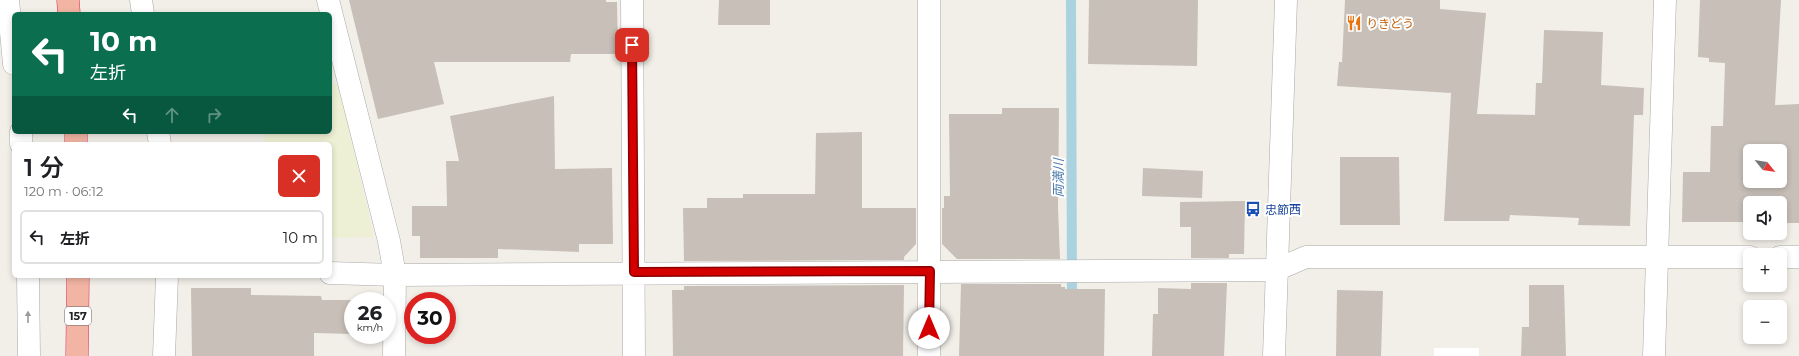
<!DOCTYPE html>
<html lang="ja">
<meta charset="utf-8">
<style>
:root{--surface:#fff;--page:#f6f6f6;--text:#202124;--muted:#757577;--line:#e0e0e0}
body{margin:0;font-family:Montserrat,"Noto Sans JP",sans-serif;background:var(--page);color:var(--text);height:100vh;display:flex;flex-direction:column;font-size:15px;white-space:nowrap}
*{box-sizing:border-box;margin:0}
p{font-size:13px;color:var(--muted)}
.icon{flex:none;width:22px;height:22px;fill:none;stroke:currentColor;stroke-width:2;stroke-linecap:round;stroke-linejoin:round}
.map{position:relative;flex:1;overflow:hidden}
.details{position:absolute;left:12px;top:142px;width:320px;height:136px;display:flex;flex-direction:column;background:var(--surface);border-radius:6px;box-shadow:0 2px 6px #0003}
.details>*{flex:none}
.banner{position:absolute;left:12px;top:12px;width:320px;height:122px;border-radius:6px;box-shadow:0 2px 6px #0003;background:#0b6e4f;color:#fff;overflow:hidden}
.needle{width:26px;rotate:120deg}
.buttons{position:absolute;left:1743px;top:144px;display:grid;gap:8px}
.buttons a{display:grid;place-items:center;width:44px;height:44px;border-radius:6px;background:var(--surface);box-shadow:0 2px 6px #0003;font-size:20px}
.speed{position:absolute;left:344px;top:292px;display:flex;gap:8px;font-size:20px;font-weight:700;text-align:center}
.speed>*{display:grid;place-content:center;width:52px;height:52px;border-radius:50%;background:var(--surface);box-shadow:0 2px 6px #0003;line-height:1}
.speed small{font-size:10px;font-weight:400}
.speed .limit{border:6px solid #d22;background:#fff;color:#111}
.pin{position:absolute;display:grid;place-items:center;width:34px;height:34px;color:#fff;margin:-17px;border-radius:8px;box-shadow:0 2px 6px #0006}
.me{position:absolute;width:44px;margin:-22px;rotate:0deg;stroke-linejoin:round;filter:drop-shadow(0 0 3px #0008)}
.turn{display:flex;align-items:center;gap:14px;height:84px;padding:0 12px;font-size:18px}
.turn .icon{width:52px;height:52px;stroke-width:2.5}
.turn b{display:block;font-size:28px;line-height:34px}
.lanes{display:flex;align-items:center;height:38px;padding:0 12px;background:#0003;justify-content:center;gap:20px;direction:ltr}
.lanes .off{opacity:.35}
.round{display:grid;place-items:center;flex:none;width:42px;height:42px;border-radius:6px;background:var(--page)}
.summary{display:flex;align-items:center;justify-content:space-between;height:68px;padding:0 12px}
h1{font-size:24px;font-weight:600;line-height:30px}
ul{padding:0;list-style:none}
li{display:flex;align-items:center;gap:12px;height:54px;margin:0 8px 6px;padding:0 4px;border:2px solid var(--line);border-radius:6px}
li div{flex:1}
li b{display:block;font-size:15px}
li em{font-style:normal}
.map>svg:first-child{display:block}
.farmland{fill:#eef0d5}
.pier{fill:#fff}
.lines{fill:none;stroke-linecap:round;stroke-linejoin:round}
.stream{stroke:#aad3df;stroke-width:10}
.building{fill:#c7bfb8;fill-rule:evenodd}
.minor-casing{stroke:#a9a9a9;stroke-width:23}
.tertiary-casing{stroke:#a9a9a9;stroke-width:23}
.trunk-casing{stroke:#dc2a67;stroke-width:23}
.minor{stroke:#fff;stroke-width:22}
.tertiary{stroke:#fff;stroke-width:22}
.trunk{stroke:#f2b4a3;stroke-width:22}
.oneway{fill:#9c9c9c}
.route-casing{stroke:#8a0000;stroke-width:10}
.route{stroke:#d40000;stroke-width:7}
.labels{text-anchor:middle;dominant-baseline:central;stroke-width:4;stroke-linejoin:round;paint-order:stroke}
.shield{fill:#fff;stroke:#646464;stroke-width:1}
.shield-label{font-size:11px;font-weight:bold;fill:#222}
.food-label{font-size:12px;fill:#c56008;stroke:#fff;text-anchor:start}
.transit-label{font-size:12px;fill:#164399;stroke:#fff;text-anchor:start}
.water-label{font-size:13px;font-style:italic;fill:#4a7aab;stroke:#fff}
</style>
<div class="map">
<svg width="1799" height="356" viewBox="0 0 1799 356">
<rect width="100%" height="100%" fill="#f2efe9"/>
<path class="farmland" d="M338 83 374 237 330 238V144H264L263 132H330V85Z"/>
<path class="pier" d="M1434 348H1479V356H1434Z"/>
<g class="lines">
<path class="stream" d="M1071 0 1072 302"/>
</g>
<path class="building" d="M349 0H606V2H617L618 54H571L570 62H434L444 104 378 119Z
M719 0H770V25H718Z
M1089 0H1198L1197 66 1088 64Z
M1345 0H1440V9L1486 13 1477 114 1535 115 1536 83H1542L1544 30 1603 32 1601 85 1644 88 1643 115H1634L1630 226 1578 225 1579 218 1510 215 1509 221H1444L1451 93 1337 86 1339 62H1342Z
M1700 0H1781L1775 105 1799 104V223H1780V203H1750V222H1682L1683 172H1710L1711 126H1723L1725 63 1709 62V58L1698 57ZM1750 151H1780V181H1750Z
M554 96 555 169 612 168 613 244H579V252L498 249V258H420V236H412V206H447L446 161H459L450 116Z
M1002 108H1059L1058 207 1060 259H957L942 244V208H944V196H950L949 114H1002Z
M862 132V208H916V244L904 257V260L684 261 683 208H707V198H743V194H815L816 133Z
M1340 157H1399L1400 225H1340Z
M1143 168 1203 171 1202 198 1142 196Z
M1245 201 1244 254H1229V258H1191V227H1180V202Z
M1191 283H1227L1224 356H1152L1153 314H1158V288L1191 289Z
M961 284H1061V287H1065V289H1105L1104 356H959Z
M904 285 903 356H673L672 290H684V286Z
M1529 285H1564L1566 356H1521L1522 327H1529Z
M191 288H251V295L321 296 322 300H353V334L314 333V356H192Z
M1337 290 1383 291 1381 356H1336Z"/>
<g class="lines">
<defs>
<path id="minor" d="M8 0 14 64
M141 0 143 14
M328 0 389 241 395 275 394 356
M632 0 634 356
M929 0V356
M21 132V144
M158 132 160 144
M330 273 395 275 1276 270
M28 276 29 356
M164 356 167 276
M1654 356 1665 0"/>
<path id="tertiary" d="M1780 257H1799
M1276 270 1306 257H1750
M1274 356 1286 0"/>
<path id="trunk" d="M68 0 69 14
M76 132V144
M77 356 78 276"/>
</defs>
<use href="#minor" class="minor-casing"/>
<use href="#tertiary" class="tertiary-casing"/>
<use href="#trunk" class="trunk-casing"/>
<use href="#minor" class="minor"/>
<use href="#tertiary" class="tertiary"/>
<use href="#trunk" class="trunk"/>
</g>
<defs><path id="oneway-solid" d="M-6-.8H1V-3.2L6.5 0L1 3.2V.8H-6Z"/></defs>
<use class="oneway" href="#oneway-solid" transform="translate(28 317) rotate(-90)"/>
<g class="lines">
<defs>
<path id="route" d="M632 45 634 272 930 271 929 328"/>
</defs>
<use href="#route" class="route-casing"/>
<use href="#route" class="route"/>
</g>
<defs>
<symbol id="restaurant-bare" viewBox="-9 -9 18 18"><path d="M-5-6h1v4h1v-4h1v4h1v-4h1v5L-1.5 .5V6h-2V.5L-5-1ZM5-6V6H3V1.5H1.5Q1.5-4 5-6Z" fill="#e8710a" stroke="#fff" stroke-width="2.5" paint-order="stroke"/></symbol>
<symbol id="bus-bare" viewBox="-9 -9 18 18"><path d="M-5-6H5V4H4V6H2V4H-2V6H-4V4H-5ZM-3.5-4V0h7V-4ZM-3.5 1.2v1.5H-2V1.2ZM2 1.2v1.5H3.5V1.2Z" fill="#1a4fb4" stroke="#fff" stroke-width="2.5" paint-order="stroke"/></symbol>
</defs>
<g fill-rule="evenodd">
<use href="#restaurant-bare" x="1343" y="12" width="22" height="22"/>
<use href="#bus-bare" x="1242" y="198" width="22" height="22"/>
</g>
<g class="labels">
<rect class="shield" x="65" y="307" width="26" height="18" rx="3"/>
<g class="shield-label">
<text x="78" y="316">157</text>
</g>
<g class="food-label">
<text x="1366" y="23">りきどう</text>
</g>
<g class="transit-label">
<text x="1265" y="209">忠節西</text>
</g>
<g class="water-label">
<text transform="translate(1058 178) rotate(-90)">両満川</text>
</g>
</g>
</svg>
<div class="buttons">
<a><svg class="needle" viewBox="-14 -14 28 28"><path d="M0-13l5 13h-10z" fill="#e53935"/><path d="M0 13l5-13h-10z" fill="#757577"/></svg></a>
<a><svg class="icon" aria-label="sound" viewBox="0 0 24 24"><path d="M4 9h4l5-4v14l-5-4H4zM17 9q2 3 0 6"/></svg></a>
<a>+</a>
<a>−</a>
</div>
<div class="speed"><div>26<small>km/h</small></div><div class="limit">30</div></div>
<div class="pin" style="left:632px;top:45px;background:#d93025"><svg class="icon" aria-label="arrive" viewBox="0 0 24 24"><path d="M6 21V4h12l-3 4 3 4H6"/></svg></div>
<svg class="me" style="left:929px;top:328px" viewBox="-20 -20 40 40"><circle r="19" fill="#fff"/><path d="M0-13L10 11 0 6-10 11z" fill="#d40000"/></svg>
<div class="banner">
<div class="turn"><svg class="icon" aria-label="left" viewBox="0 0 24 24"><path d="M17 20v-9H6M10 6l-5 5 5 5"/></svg><div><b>10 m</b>左折</div></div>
<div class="lanes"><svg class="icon" aria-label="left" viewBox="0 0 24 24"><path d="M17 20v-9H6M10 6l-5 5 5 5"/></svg><svg class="icon off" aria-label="ahead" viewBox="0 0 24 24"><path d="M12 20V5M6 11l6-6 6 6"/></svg><svg class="icon off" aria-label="right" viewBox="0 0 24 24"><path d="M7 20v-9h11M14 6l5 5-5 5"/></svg></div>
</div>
<section class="details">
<div class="summary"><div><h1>1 分</h1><p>120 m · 06:12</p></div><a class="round" style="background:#d93025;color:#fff"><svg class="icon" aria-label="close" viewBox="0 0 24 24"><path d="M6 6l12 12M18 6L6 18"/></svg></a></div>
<ul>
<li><svg class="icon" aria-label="left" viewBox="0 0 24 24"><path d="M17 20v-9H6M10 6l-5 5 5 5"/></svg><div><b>左折</b></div><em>10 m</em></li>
</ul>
</section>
</div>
